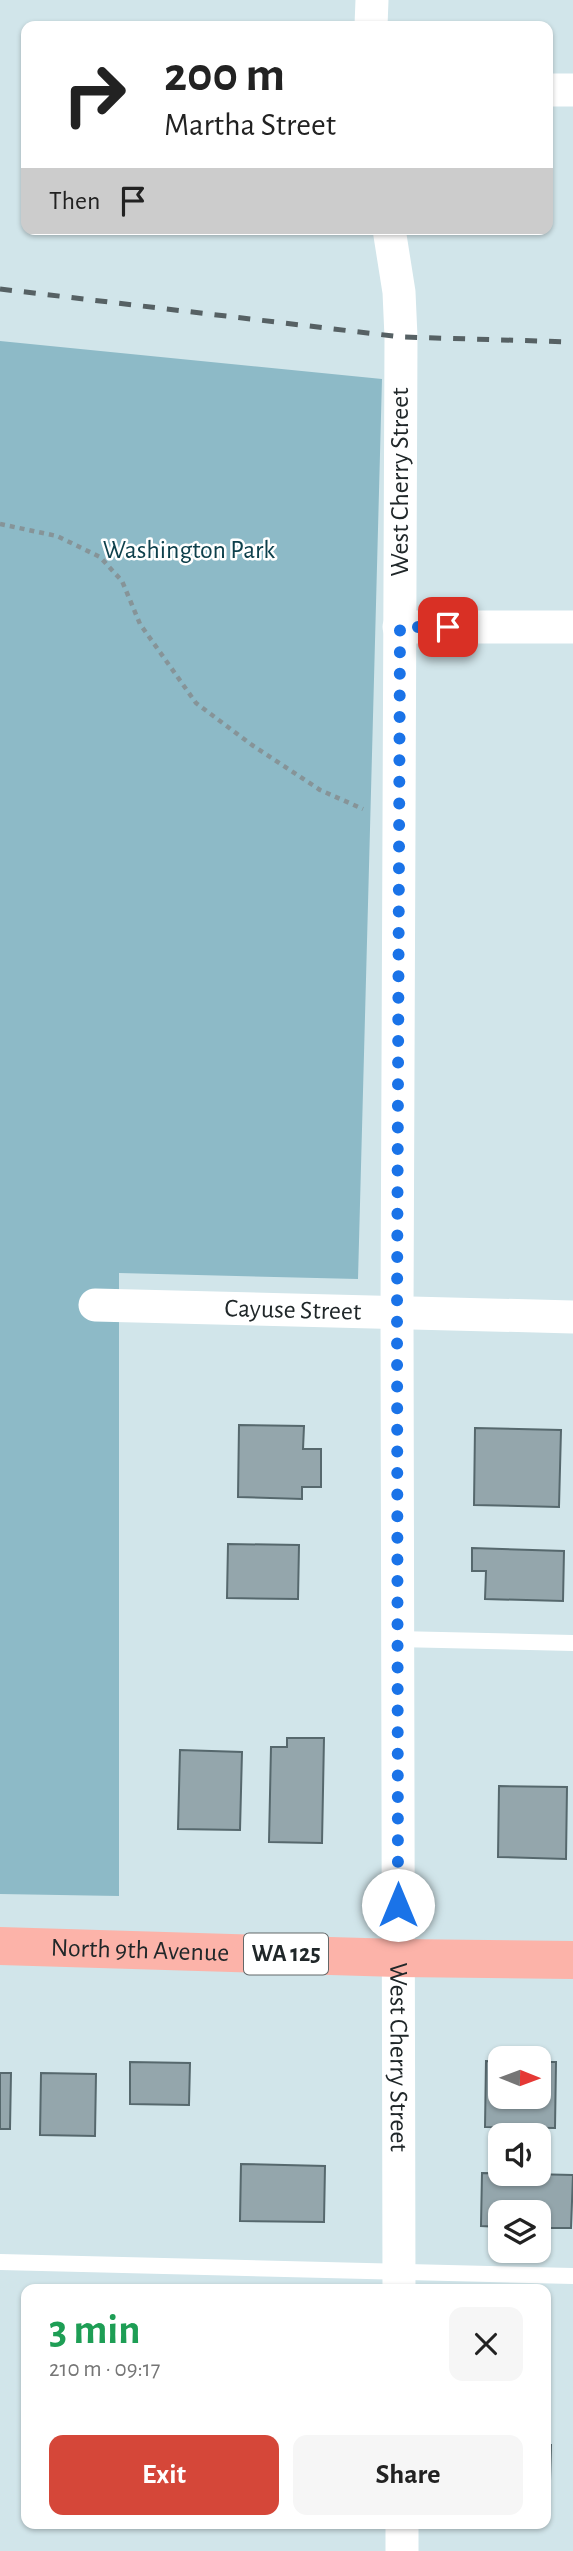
<!DOCTYPE html>
<meta charset="utf-8">
<style>
:root{--surface:#fff;--page:#f6f6f6;--text:#222;--muted:#767676;--accent:#d54739}
body{margin:0;font-family:"Alegreya Sans",sans-serif;background:var(--page);color:var(--text);height:100vh;display:flex;flex-direction:column;font-size:26px;white-space:nowrap}
*{box-sizing:border-box;margin:0}
p{font-size:23px;color:var(--muted)}
.icon{flex:none;width:38px;height:38px;fill:none;stroke:currentColor;stroke-width:2;stroke-linecap:round;stroke-linejoin:round}
.map{position:relative;flex:1;overflow:hidden}
.drawer{position:absolute;left:21px;top:2284px;width:530px;height:245px;display:flex;flex-direction:column;background:var(--surface);border-radius:14px;box-shadow:0 2px 5px #0004}
.drawer>*{flex:none}
.banner{position:absolute;left:21px;top:21px;width:532px;height:214px;border-radius:14px;box-shadow:0 2px 5px #0004;background:#fff;color:var(--text);overflow:hidden}
.needle{width:46px;rotate:91deg}
.buttons{position:absolute;left:488px;top:2046px;display:grid;gap:14px}
.buttons a{display:grid;place-items:center;width:63px;height:63px;border-radius:14px;background:var(--surface);box-shadow:0 2px 5px #0004;font-size:35px}
.pin{position:absolute;display:grid;place-items:center;width:60px;height:60px;color:#fff;margin:-30px;border-radius:14px;box-shadow:0 4px 10px #0006}
.me{position:absolute;width:77px;margin:-38px;rotate:0deg;stroke-linejoin:round;filter:drop-shadow(0 0 5px #0008)}
.turn{display:flex;align-items:center;gap:24px;height:147px;padding:0 28px;font-size:32px}
.turn .icon{width:91px;height:91px;stroke-width:2.5}
.turn b{display:block;font-size:49px;line-height:60px}
.then{display:flex;align-items:center;height:66px;padding:0 28px;background:#0003;gap:14px;font-size:26px}
.round{display:grid;place-items:center;flex:none;width:74px;height:74px;border-radius:14px;background:var(--page)}
.overview{display:flex;align-items:center;justify-content:space-between;height:119px;padding:0 28px}
h1{font-size:42px;font-weight:700;line-height:52px;color:#1e9e55}
.action{display:flex;gap:14px;margin-top:auto;padding:14px 28px}
.action a{flex:1;height:80px;border-radius:14px;background:var(--accent);color:#fff;font-size:28px;font-weight:700;line-height:80px;text-align:center}
.action a+a{background:var(--page);color:var(--text)}
.map>svg:first-child{display:block}
.green{fill:#8dbac7}
.building{fill:#94a6ac;stroke:#56686d;stroke-width:2}
.lines{fill:none;stroke-linecap:round;stroke-linejoin:round}
.path{stroke:#869498;stroke-width:4.5;stroke-dasharray:5 5;stroke-linecap:butt}
.service{stroke:#fff;stroke-width:16}
.minor{stroke:#fff;stroke-width:33}
.primary{stroke:#fcb3a9;stroke-width:38}
.rail{stroke:#566164;stroke-width:5;stroke-dasharray:12 12;stroke-linecap:butt}
.route{stroke:#1a73e8;stroke-width:12;stroke-dasharray:0 21.6}
.labels{text-anchor:middle;dominant-baseline:central;stroke-width:5;stroke-linejoin:round;paint-order:stroke}
.shield{fill:#fff;stroke:#636869;stroke-width:2}
.shield-label{font-size:24px;font-weight:bold;fill:#202729}
.street-label{font-size:26px;fill:#202729;stroke:#fff}
.park-label{font-size:26px;fill:#0e404c;stroke:#fff}
</style>
<div class="map">
<svg width="573" height="2551" viewBox="0 0 573 2551">
<rect width="100%" height="100%" fill="#d1e5ea"/>
<path class="green" d="M0 341 382 379 358 1279 119 1273V1896L0 1894Z"/>
<path class="building" d="M239 1425 304 1426 303 1449H321V1487H302V1499L238 1497Z
M475 1428 561 1430 559 1507 474 1505Z
M228 1544 299 1545 298 1599 227 1598Z
M472 1548 564 1551 563 1601 485 1599 486 1571H472Z
M287 1738H324L322 1843 269 1842 271 1747H287Z
M180 1750 242 1752 240 1830 178 1829Z
M499 1786 567 1787 566 1859 498 1857Z
M486 2061 500 2062V2096H539V2062H556L555 2128 485 2127Z
M130 2062 190 2063 189 2105 130 2104Z
M0 2073H11L10 2129H0Z
M41 2073 96 2074 95 2136 40 2135Z
M241 2164 325 2166 324 2222 240 2221Z
M482 2173 573 2175 571 2228H539V2212H500V2227L481 2226Z
M546 2445H551L550 2481H546Z"/>
<g class="lines">
<path class="path" d="M0 524 57 536 100 557 122 581 140 624 196 703 252 745 320 790 363 809"/>
<path class="service" d="M396 1639 573 1643
M0 2262 573 2276"/>
<g class="minor">
<path d="M371 26 372 0"/>
<path d="M548 90H573"/>
<path id="s1" d="M389 229 399 292 401 337 397 1312 399 2289"/>
<path d="M399 627H573"/>
<path id="s2" d="M95 1305 573 1317"/>
<path d="M402 2524V2551"/>
</g>
<path class="primary" id="s3" d="M0 1946 398 1958 573 1960"/>
<path class="rail" d="M0 289 401 337 573 342"/>
</g>
<g class="lines">
<path class="route" d="M398 1905 397 1312 400 627H448"/>
</g>
<g class="labels">
<rect class="shield" x="244" y="1933.5" width="84" height="41" rx="5"/>
<g class="shield-label">
<text x="286" y="1954">WA 125</text>
</g>
<g class="street-label">
<text transform="translate(400 482) rotate(-90)">West Cherry Street</text>
<text stroke="none"><textPath href="#s2" startOffset="198">Cayuse Street</textPath></text>
<text stroke="none"><textPath href="#s3" startOffset="140">North 9th Avenue</textPath></text>
<text stroke="none"><textPath href="#s1" startOffset="1829">West Cherry Street</textPath></text>
</g>
<g class="park-label">
<text x="189" y="550">Washington Park</text>
</g>
</g>
</svg>
<div class="buttons">
<a><svg class="needle" viewBox="-14 -14 28 28"><path d="M0-13l5 13h-10z" fill="#e53935"/><path d="M0 13l5-13h-10z" fill="#767676"/></svg></a>
<a><svg class="icon" aria-label="sound" viewBox="0 0 24 24"><path d="M4 9h4l5-4v14l-5-4H4zM17 9q2 3 0 6"/></svg></a>
<a><svg class="icon" aria-label="layers" viewBox="0 0 24 24"><path d="M12 4l9 5-9 5-9-5zM3 14l9 5 9-5"/></svg></a>
</div>
<div class="pin" style="left:448px;top:627px;background:#d93025"><svg class="icon" aria-label="arrive" viewBox="0 0 24 24"><path d="M6 21V4h12l-3 4 3 4H6"/></svg></div>
<svg class="me" style="left:398px;top:1905px" viewBox="-20 -20 40 40"><circle r="19" fill="#fff"/><path d="M0-13L10 11 0 6-10 11z" fill="#1a73e8"/></svg>
<div class="banner">
<div class="turn"><svg class="icon" aria-label="right" viewBox="0 0 24 24"><path d="M7 20v-9h11M14 6l5 5-5 5"/></svg><div><b>200 m</b>Martha Street</div></div>
<div class="then">Then<svg class="icon" aria-label="arrive" viewBox="0 0 24 24"><path d="M6 21V4h12l-3 4 3 4H6"/></svg></div>
</div>
<section class="drawer">
<div class="overview"><div><h1>3 min</h1><p>210 m · 09:17</p></div><a class="round"><svg class="icon" aria-label="close" viewBox="0 0 24 24"><path d="M6 6l12 12M18 6L6 18"/></svg></a></div>
<div class="action"><a>Exit</a><a>Share</a></div>
</section>
</div>
